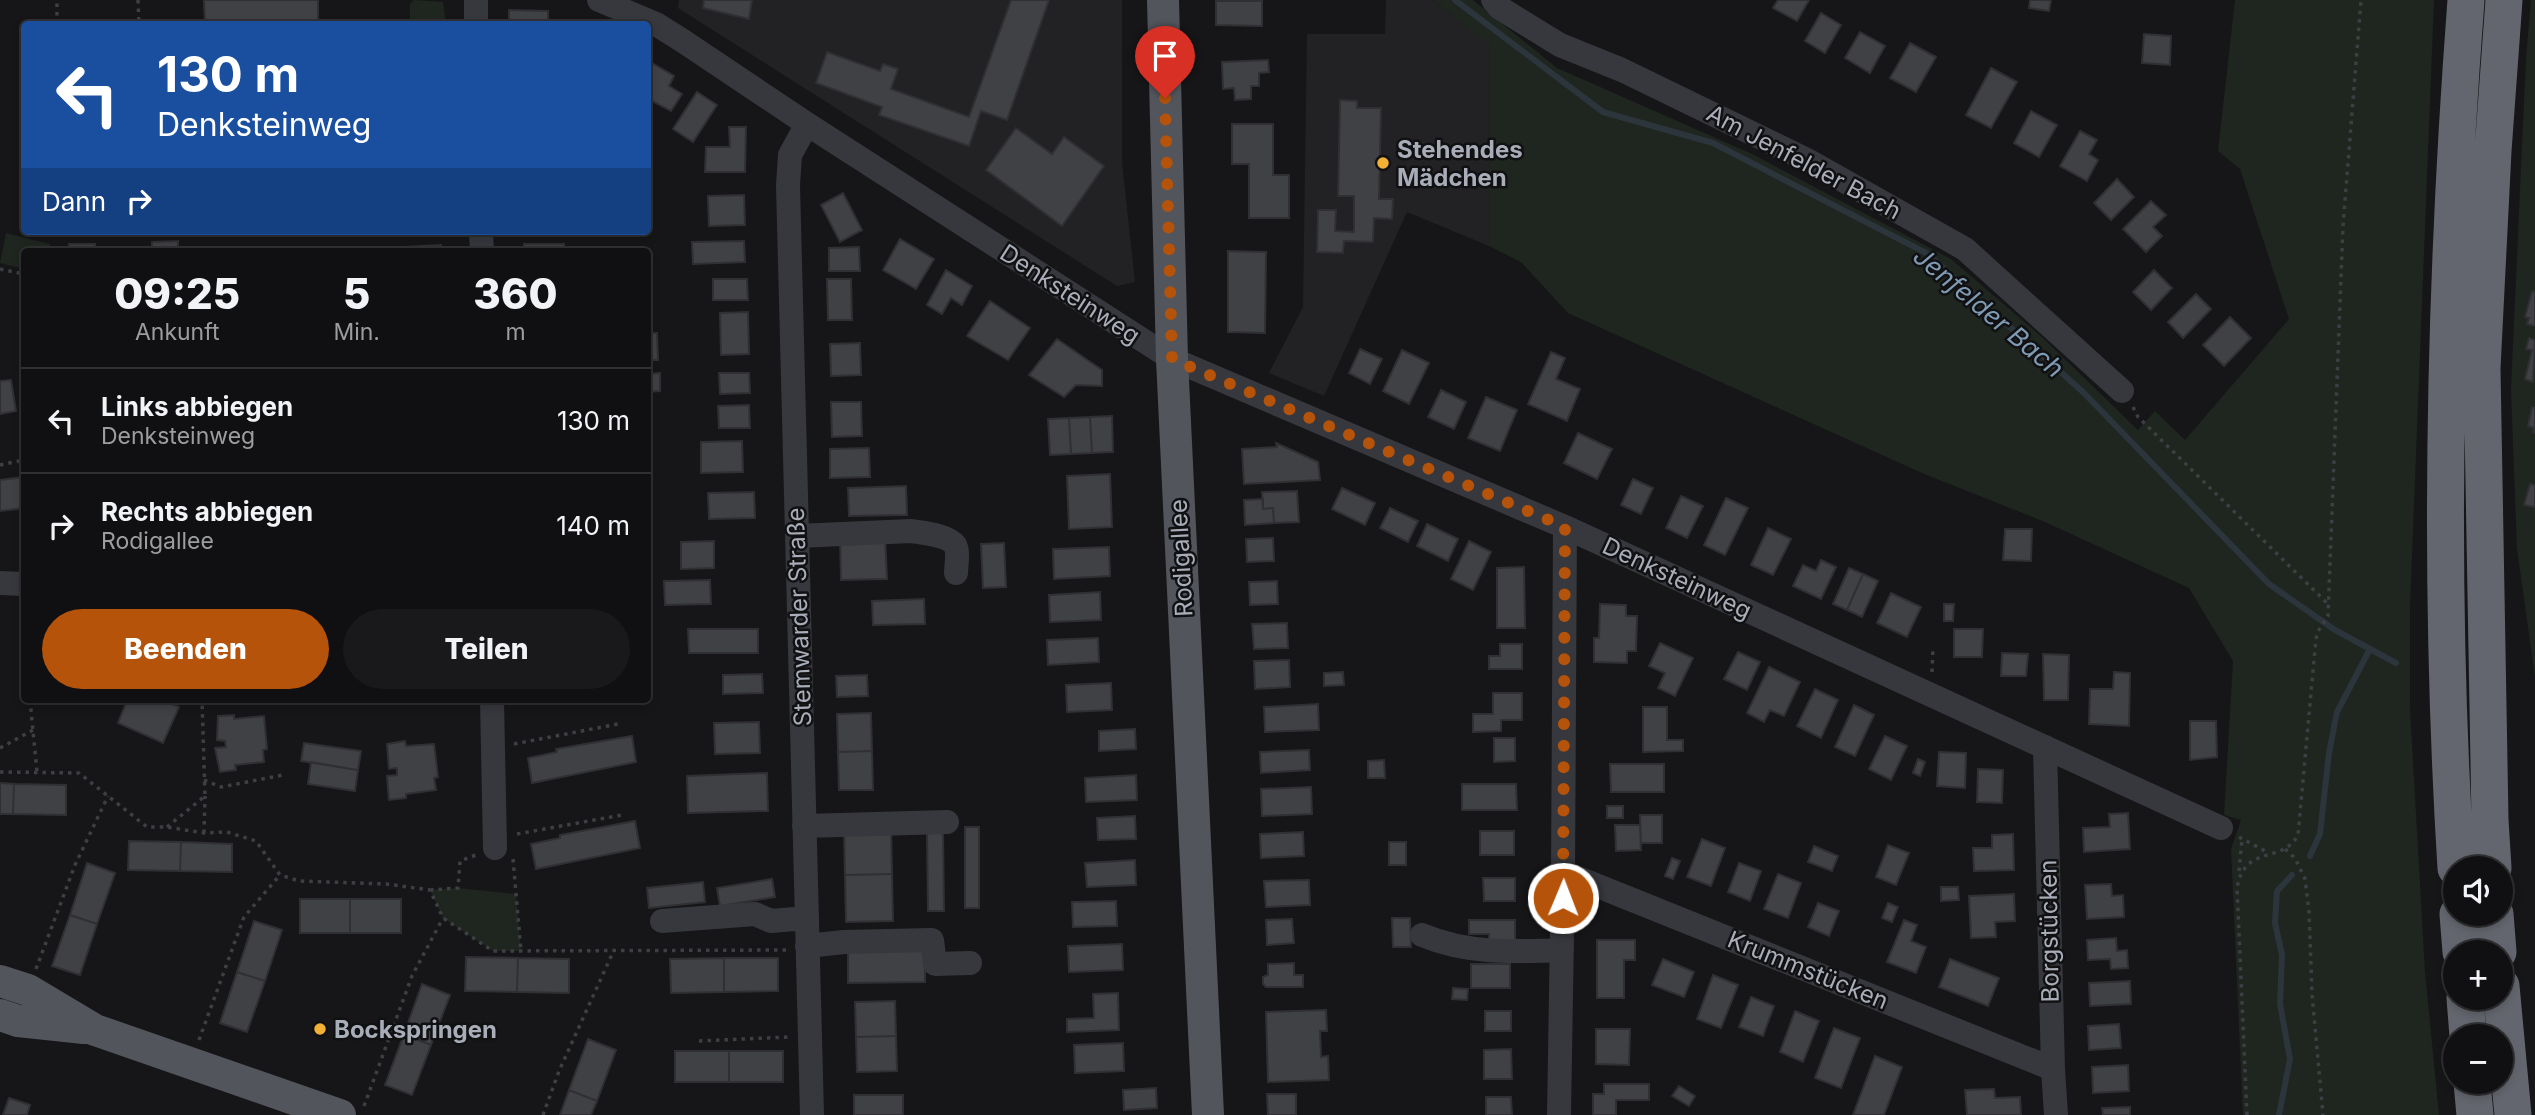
<!DOCTYPE html>
<html lang="de">
<meta charset="utf-8">
<style>
:root{--surface:#101012;--page:#19191b;--text:#f1f3f6;--muted:#9c9d9f;--line:#303032;--accent:#b45309}
body{margin:0;font-family:Inter,sans-serif;background:var(--page);color:var(--text);height:100vh;display:flex;flex-direction:column;font-size:26px;white-space:nowrap}
*{box-sizing:border-box;margin:0}
p{font-size:23px;color:var(--muted)}
.icon{flex:none;width:38px;height:38px;fill:none;stroke:currentColor;stroke-width:2;stroke-linecap:round;stroke-linejoin:round}
.map{position:relative;flex:1;overflow:hidden}
.side{position:absolute;left:21px;top:248px;width:630px;height:455px;display:flex;flex-direction:column;background:var(--surface);border-radius:7px;box-shadow:0 4px 10px #0003,0 0 0 2px var(--line)}
.side>*{flex:none}
.hud{position:absolute;left:21px;top:21px;width:630px;height:214px;border-radius:7px;box-shadow:0 4px 10px #0003,0 0 0 2px var(--line);background:#1a4fa0;color:#fff;overflow:hidden}
.tools{position:absolute;left:2443px;top:856px;display:grid;gap:14px}
.tools a{display:grid;place-items:center;width:70px;height:70px;border-radius:50%;background:var(--surface);box-shadow:0 4px 10px #0003,0 0 0 2px var(--line);font-size:35px}
.pin{position:absolute;display:grid;place-items:center;width:60px;height:60px;color:#fff;margin:-72px -30px;border-radius:50% 50% 50% 0;rotate:-45deg;box-shadow:0 0 7px #0007}
.pin .icon{rotate:45deg}
.me{position:absolute;width:77px;margin:-38px;rotate:1deg;stroke-linejoin:round;filter:drop-shadow(0 0 5px #0008)}
.turn{display:flex;align-items:center;gap:24px;height:147px;padding:0 21px;font-size:32px}
.turn .icon{width:91px;height:91px;stroke-width:2.5}
.turn b{display:block;font-size:49px;line-height:60px}
.then{display:flex;align-items:center;height:66px;padding:0 21px;background:#0003;gap:14px;font-size:26px}
.eta{display:flex;justify-content:space-evenly;align-items:center;height:119px;text-align:center}
.eta b{font-size:42px;font-weight:800;line-height:49px}
.cta{display:flex;gap:14px;margin-top:auto;padding:14px 21px}
.cta a{flex:1;height:80px;border-radius:42px;background:var(--accent);color:#fff;font-size:28px;font-weight:800;line-height:80px;text-align:center}
.cta a+a{background:var(--page);color:var(--text)}
ul{padding:0;list-style:none}
li{display:flex;align-items:center;gap:21px;height:105px;padding:0 21px;border-top:2px solid var(--line)}
li div{flex:1}
li b{display:block;font-size:26px}
li em{font-style:normal}
.map>svg:first-child{display:block}
.built{fill:#222225}
.green{fill:#1e261f}
.lines{fill:none;stroke-linecap:round;stroke-linejoin:round}
.stream{stroke:#2c353c;stroke-width:6}
.building{fill:#404145;stroke:#303034;stroke-width:2}
.path{stroke:#3d3f44;stroke-width:3.5;stroke-dasharray:3.5 5;stroke-linecap:butt}
.minor{stroke:#37383d;stroke-width:24}
.major{stroke:#53555c;stroke-width:32}
.highway{stroke:#63666e;stroke-width:37}
.route{stroke:#b45309;stroke-width:12;stroke-dasharray:0 21.6}
.poi-dot{fill:#f2b134;stroke:#111113;stroke-width:2.5}
.labels{text-anchor:middle;dominant-baseline:central;stroke-width:5;stroke-linejoin:round;paint-order:stroke}
.poi-label{font-size:24px;font-weight:bold;fill:#a8adb8;stroke:#111113;text-anchor:start}
.street-label{font-size:24px;fill:#a8adb8;stroke:#111113}
.water-label{font-size:26px;font-style:italic;fill:#7f9bb3;stroke:#111113}
</style>
<div class="map">
<svg width="2535" height="1115" viewBox="0 0 2535 1115">
<rect width="100%" height="100%" fill="#161618"/>
<path class="built" d="M679 0H1122V162L1135 282 1117 286 678 8Z
M1386 0H1433L1490 44 1489 246 1407 212 1324 396 1269 373 1303 307 1307 34H1385Z"/>
<path class="green" d="M414 0 443 2 446 24H410V4Z
M1433 0H1473L1557 68 1750 153 1951 259 2043 338 2138 430 2155 411 2185 440 2289 319 2240 169 2218 151 2235 0H2434L2410 606V709L2425 972 2439 1115H2243L2231 849 2241 820 2224 815 2233 661 2189 588 2045 522 1922 473 1568 313 1521 262 1489 246 1490 45Z
M2531 0H2535V677L2517 549 2511 390 2526 58Z
M6 233 50 244 48 252H24V269L0 263Z
M458 888 516 894 521 951H493L443 918 430 890Z"/>
<g class="lines">
<path class="stream" d="M1455 0 1603 112 1713 143 1928 254 2083 392 2269 584 2335 630 2396 663
M2310 856 2320 834 2329 753 2337 712 2370 649
M2279 1115 2290 1059 2280 1004 2282 955 2275 923 2277 891 2292 875"/>
</g>
<path class="building" d="M204 0H318V24H205Z
M704 0H752L749 19 703 8Z
M1011 0H1049L1007 120 981 111 969 146 879 115 882 107 816 83 827 52 880 71 883 64 898 69 891 89 969 117Z
M1778 0H1809L1797 21 1773 8Z
M2030 0H2051L2049 11 2029 8Z
M1216 1H1262V26L1216 25Z
M509 10 548 11V24H509Z
M1821 13 1841 25 1825 53 1805 41Z
M1860 32 1885 46 1870 73 1845 58Z
M2144 34 2171 36 2170 65 2142 63Z
M1910 43 1936 57 1916 92 1890 78Z
M1268 60 1269 72 1259 73V86H1251V99L1235 100 1234 88 1223 89 1222 62Z
M652 63 674 76 669 86 682 94 671 111 648 99V72Z
M1991 68 2017 82 1991 128 1966 115Z
M697 92 717 105 693 142 673 129Z
M1340 100 1357 101V108H1381L1379 199H1393L1392 219 1374 218 1373 242 1344 241 1343 253 1317 252 1318 210H1336L1335 231 1354 232V196H1338Z
M2031 111 2057 125 2039 157 2014 143Z
M1232 124H1273V175H1289V218H1249V164H1232Z
M729 127H746L745 172H705L706 147H730Z
M1016 128 1052 154 1064 137 1104 166 1062 226 986 170Z
M2080 131 2097 140 2089 154 2098 160 2087 181 2060 166Z
M2117 179 2134 197 2111 220 2094 203Z
M843 193 862 230 840 242 821 205Z
M744 195 745 225 709 226 708 196Z
M2151 201 2166 215 2153 227 2162 236 2146 252 2123 229Z
M900 239 934 259 916 289 883 270Z
M178 241V252H152V242Z
M744 241 745 262 693 264 692 242Z
M69 244H95V252H69Z
M524 244H564V252H524Z
M441 245V252H387V248Z
M859 247 860 271H829V248Z
M234 248H260V252H234Z
M1228 251 1266 252 1265 333 1228 332Z
M946 270 972 286 962 305 951 298 942 314 927 305Z
M2154 270 2172 288 2151 310 2133 292Z
M713 279H747L748 300H713Z
M827 279H851L852 320H828Z
M2532 291 2535 292V326L2527 324 2529 318 2525 317Z
M2196 294 2211 309 2183 338 2168 322Z
M990 301 1030 328 1008 360 967 336Z
M748 312 749 354 721 355 720 313Z
M2230 317 2251 338 2224 366 2203 345Z
M648 333H657L658 360H648Z
M2529 338 2535 340 2533 382 2525 379 2532 350 2526 349Z
M1057 339 1102 370V386L1076 385 1064 397 1029 375Z
M860 343 861 375 831 376 830 344Z
M1360 349 1382 359 1370 384 1349 373Z
M1402 350 1429 363 1409 404 1383 391Z
M1551 352 1565 358 1556 379 1580 389 1567 421 1528 404Z
M660 373V391L648 392V374Z
M719 373H749L750 393 720 394Z
M11 380 16 411 0 414V381Z
M1441 390 1466 402 1454 429 1428 417Z
M1486 397 1517 410 1500 451 1468 438Z
M831 402H861L862 436 832 437Z
M749 405 750 428H719L718 406Z
M2532 407 2535 408V433L2533 432 2534 428 2528 426Z
M1112 416 1113 452 1092 453 1090 417Z
M1090 417 1092 453 1071 454 1069 418Z
M1069 418 1071 454 1050 455 1048 419Z
M1578 433 1612 449 1597 479 1564 463Z
M742 441 743 472 701 473V442Z
M1276 443 1318 462 1320 480 1244 484 1242 449 1277 447Z
M869 448 870 477 830 478V449Z
M1110 474 1112 527 1069 529 1067 476Z
M24 477V508L0 511V480Z
M1633 479 1653 488 1641 514 1621 505Z
M2530 484 2535 485V507L2524 505Z
M906 486 907 515 849 516 848 488Z
M1342 488 1375 503 1365 525 1332 509Z
M1297 491 1299 522 1274 523 1273 508 1263 509 1262 492Z
M754 492 755 518 709 519 708 493Z
M1681 496 1703 506 1687 538 1666 528Z
M1726 498 1748 508 1725 555 1704 545Z
M1263 499V509L1273 508 1274 523 1245 525 1244 500Z
M1390 508 1418 521 1408 542 1380 528Z
M1427 524 1458 539 1448 561 1417 546Z
M1768 528 1791 539 1773 575 1751 565Z
M2005 529H2032L2031 561 2003 560Z
M885 536 887 579 841 580 840 538Z
M1273 538 1274 561 1247 562 1246 539Z
M714 541V568L681 569V542Z
M1469 541 1491 552 1473 590 1451 579Z
M1004 543 1006 587 983 588 981 544Z
M1109 547 1110 576 1054 579 1053 549Z
M1821 560 1836 567 1821 599 1793 586 1803 565 1816 571Z
M1524 567 1525 628H1497V568Z
M1849 568 1863 574 1847 610 1833 604Z
M1863 574 1878 581 1862 617 1847 610Z
M710 580 711 604 665 605 664 581Z
M1277 581 1278 604 1250 605 1249 582Z
M1100 592 1101 620 1050 622 1049 595Z
M1891 593 1921 607 1907 637 1877 623Z
M924 599 925 624 873 625 872 601Z
M1600 604 1626 605V616H1637L1636 651H1627V663L1594 662V638H1599Z
M1944 604H1954L1953 621H1944Z
M1287 623 1288 648 1254 649 1252 624Z
M688 629H758V653H689Z
M1954 629H1983L1982 657H1954Z
M1098 638 1099 662 1048 665 1047 640Z
M1660 643 1693 658 1675 696 1658 688 1665 673 1649 666Z
M1500 644H1522V669H1489V656H1500Z
M1738 652 1760 662 1747 690 1724 679Z
M2002 653 2028 654 2026 676H2001Z
M2043 654 2069 655 2068 700H2044Z
M1289 660 1290 687 1255 689 1254 661Z
M1769 667 1800 682 1784 716 1770 710 1764 722 1747 713Z
M1343 672 1344 685 1324 686V673Z
M2114 672 2130 673 2129 726 2089 724 2090 689H2113Z
M762 674 763 693 723 694V675Z
M867 675 868 696 837 697 836 676Z
M1111 683 1112 710 1067 712 1066 685Z
M1815 689 1838 700 1821 738 1797 726Z
M1493 693H1522V720H1501V731L1473 732V714H1493Z
M120 700H163L179 707 163 743 118 723 126 703Z
M1318 704 1319 730 1265 732 1264 707Z
M1854 705 1874 715 1855 756 1835 747Z
M1643 707H1667V740H1683V751L1643 752Z
M871 713 872 751 838 752 837 714Z
M234 715V719L264 716 267 749 263 750 264 762 235 765 236 770 220 772 215 748 226 747 225 741 217 740 218 716Z
M2190 721H2216L2217 757 2190 760Z
M759 722 760 753 715 754 714 723Z
M1135 729 1136 749 1099 751V731Z
M632 736 636 762 532 783 528 758 557 752 556 749Z
M1885 736 1907 746 1891 780 1869 769Z
M1494 738H1515V761L1494 762Z
M405 741 406 746 434 744 438 777 434 778 436 790 406 794V798L389 800 387 776 397 775V768L389 769 387 744Z
M304 743 361 751 358 770 301 761Z
M1309 750 1310 770 1261 773 1260 752Z
M872 751 873 790H839L838 752Z
M1939 752 1966 753 1965 788 1937 786Z
M1918 759 1925 762 1920 776 1913 773Z
M1384 760 1385 778H1368V761Z
M311 762 358 770 355 791 308 784Z
M1610 764H1664V792H1611Z
M1978 769 2003 770 2002 803 1977 802Z
M767 773 768 811 688 813 687 776Z
M1136 775 1137 800 1086 802 1085 778Z
M0 783 14 784 13 814H0Z
M14 784 66 785V815L13 814Z
M1462 784H1516L1517 810H1462Z
M1311 787 1312 814 1262 816 1261 789Z
M1607 806H1623V818H1607Z
M2128 813 2130 849 2084 852 2083 828 2110 827 2109 814Z
M1640 815H1662V843H1641Z
M1135 816 1136 839 1098 840 1097 818Z
M635 821 640 848 536 869 531 844 560 838V835Z
M1615 825H1640L1641 850 1616 851Z
M891 827 892 874 845 875 844 828Z
M965 827H979V908H965Z
M927 831H943L944 911H928Z
M1480 831H1514V855H1480Z
M1303 832 1304 856 1261 858 1260 834Z
M2013 834 2014 870 1974 871 1973 848H1992V835Z
M1702 839 1725 848 1711 886 1687 877Z
M129 841 181 842 180 871 128 870Z
M181 842 232 844V872L180 871Z
M1389 842H1406V865H1389Z
M1888 845 1909 853 1896 885 1876 877Z
M1814 846 1838 856 1832 871 1808 862Z
M1672 858 1680 861 1673 879 1665 876Z
M1135 860 1136 885 1087 887 1085 863Z
M87 863 115 873 97 924 70 915Z
M1739 863 1761 871 1750 901 1728 892Z
M892 874 893 921 846 922 845 875Z
M1778 874 1801 883 1788 918 1764 909Z
M1483 878H1515V901H1484Z
M772 879 775 897 720 906 717 888Z
M1309 880 1310 905 1266 907 1264 881Z
M703 882 705 902 649 908 647 888Z
M2111 884 2112 896 2123 895 2124 917 2087 919 2085 885Z
M1941 887H1958L1959 900 1941 901Z
M2014 894 2015 921 1995 922 1996 937 1971 938 1969 896Z
M300 899H350V933H300Z
M350 899H401V933H350Z
M1116 901 1117 926 1073 927 1072 902Z
M1818 903 1839 911 1829 936 1808 927Z
M1888 903 1898 907 1892 922 1882 918Z
M70 915 97 924 80 975 52 966Z
M1392 918H1410L1411 947H1393Z
M1292 919 1294 943 1267 945 1266 920Z
M1469 920H1515V945H1489V934H1469Z
M1904 920 1917 925 1911 941 1926 947 1916 973 1887 962Z
M254 921 282 930 265 981 237 972Z
M2116 938 2117 951 2127 950 2128 968 2111 969 2110 959 2088 960 2087 940Z
M1597 940H1635V960H1624V998H1597Z
M925 943V982L848 983V944Z
M1122 944 1123 970 1069 972 1068 946Z
M466 957 518 958 517 992 465 991Z
M518 958 569 959V993L517 992Z
M724 958H778V991L724 992Z
M724 958V992L671 993 670 959Z
M1663 959 1694 972 1684 997 1652 985Z
M1950 959 1999 978 1988 1006 1939 987Z
M1294 963V975H1303V987H1266L1263 984V977L1268 975V964Z
M1471 964H1510V988H1471Z
M237 972 265 981 247 1032 220 1023Z
M1713 975 1738 985 1721 1028 1697 1019Z
M2130 981 2131 1004 2090 1006 2089 983Z
M422 984 450 995 431 1045 404 1034Z
M1453 988 1468 989 1467 1000 1452 999Z
M1118 993 1119 1030 1067 1032V1019L1094 1018 1093 994Z
M1751 997 1774 1006 1763 1036 1739 1027Z
M895 1001 896 1036 856 1037 855 1002Z
M1326 1010 1327 1031H1320L1321 1057 1328 1056 1329 1080 1268 1082 1266 1012Z
M1485 1011H1511V1031H1485Z
M1795 1011 1819 1021 1803 1062 1780 1052Z
M2119 1024 2121 1048 2089 1050 2088 1026Z
M1834 1028 1860 1038 1841 1088 1815 1078Z
M1596 1029H1630L1629 1065 1596 1064Z
M404 1034 431 1045 412 1095 385 1085Z
M896 1036 897 1071 857 1072 856 1037Z
M588 1039 616 1050 597 1101 569 1090Z
M1123 1043 1124 1071 1075 1073 1074 1045Z
M1511 1049 1512 1079H1484V1050Z
M675 1051H729V1082H675Z
M729 1051H783V1082H729Z
M1875 1056 1902 1067 1884 1115H1853Z
M2128 1065 2129 1091 2093 1093 2092 1067Z
M1604 1084H1649V1100H1616V1115H1593V1094H1604Z
M1679 1086 1695 1096 1689 1106 1672 1096Z
M1156 1088 1157 1108 1124 1110 1123 1090Z
M1994 1089 1995 1098 2020 1097 2021 1115H1967L1965 1090Z
M569 1090 597 1101 591 1115H560Z
M1267 1094H1296V1115H1268Z
M854 1095H903V1115H854Z
M1486 1097H1511L1512 1115H1486Z
M9 1098 30 1105 27 1115H3Z
M2130 1107V1115H2103L2102 1108Z"/>
<g class="lines">
<path class="path" d="M138 0 139 24
M57 24V0
M142 250V252
M223 252V248
M0 269 24 274
M2133 407 2138 417 2329 605
M0 465 24 460
M1932 672 1933 647
M30 700 37 772
M514 744 618 724
M0 748 33 730
M0 772 79 773 147 827H167L204 833 227 832 256 841 280 875 299 881 386 884 430 890 443 918 493 951 788 950
M204 780 221 787 283 775
M167 827 205 796 202 700
M204 833 205 796
M517 834 622 815
M2239 837 2269 853
M2285 849 2295 858 2305 879 2309 911 2312 994 2323 1115
M513 859 521 951
M2239 871 2242 839
M430 890 458 888 460 861 476 855
M36 969 75 865 108 796
M199 1040 244 917 280 875
M699 1041 788 1037
M364 1106 412 976 443 918
M543 1115 559 1071 614 950
M2247 1115 2237 888C2245 843 2282 865 2298 835L2315 649 2317 633 2328 616 2343 226 2361 0"/>
<path class="minor" d="M476 0V24
M599 0 656 24 683 41 807 124 1172 359 1565 527 2221 828
M1493 0 1500 8 1560 45 1622 70 1807 160 1965 249 2122 391
M807 124 790 155 788 185 812 1115
M481 231 482 252
M797 536 911 531C923 533 948 535 955 545 959 552 956 566 956 573
M0 583 24 584
M492 700 495 848
M2045 747 2053 1069 2056 1115
M804 826 947 822
M1563 872 2053 1069
M662 921 755 914 771 921 807 918
M1422 935C1467 954 1513 952 1562 950
M807 946 844 942 932 940 935 964 970 963
M1559 1115 1563 872 1565 527"/>
<path class="major" d="M1163 0 1172 359 1208 1115
M0 981 28 990 95 1030 340 1115
M0 1015 18 1021 84 1028"/>
<path class="highway" d="M2456 868C2438 579 2444 289 2466 0
M2493 868 2490 820 2482 368 2493 151 2504 0
M2458 914 2461 952
M2495 914 2498 952
M2501 986 2513 1115
M2465 998 2468 1036
M2472 1082 2475 1115"/>
</g>
<g class="lines">
<path class="route" d="M1165 98 1172 359 1565 527 1563 898"/>
</g>
<g class="poi-dot">
<circle cx="1383" cy="163" r="7"/>
<circle cx="320" cy="1029" r="7"/>
</g>
<g class="labels">
<g class="poi-label">
<text x="1397" y="149">Stehendes<tspan x="1397" dy="28">Mädchen</tspan></text>
<text x="334" y="1029">Bockspringen</text>
</g>
<g class="street-label">
<text transform="translate(1804 162) rotate(28)">Am Jenfelder Bach</text>
<text transform="translate(1070 294) rotate(33)">Denksteinweg</text>
<text transform="translate(1181 558) rotate(-93)">Rodigallee</text>
<text transform="translate(1677 578) rotate(25)">Denksteinweg</text>
<text transform="translate(799 617) rotate(-92)">Stemwarder Straße</text>
<text transform="translate(2049 931) rotate(-91)">Borgstücken</text>
<text transform="translate(1808 970) rotate(22)">Krummstücken</text>
</g>
<g class="water-label">
<text transform="translate(1989 312) rotate(40)">Jenfelder Bach</text>
</g>
</g>
</svg>
<div class="tools">
<a><svg class="icon" aria-label="sound" viewBox="0 0 24 24"><path d="M4 9h4l5-4v14l-5-4H4zM17 9q2 3 0 6"/></svg></a>
<a>+</a>
<a>−</a>
</div>
<div class="pin" style="left:1165px;top:98px;background:#d93025"><svg class="icon" aria-label="arrive" viewBox="0 0 24 24"><path d="M6 21V4h12l-3 4 3 4H6"/></svg></div>
<svg class="me" style="left:1563px;top:898px" viewBox="-20 -20 40 40"><circle r="17" fill="#b45309" stroke="#fff" stroke-width="3"/><path d="M0-11L8 9 0 5-8 9z" fill="#fff"/></svg>
<div class="hud">
<div class="turn"><svg class="icon" aria-label="left" viewBox="0 0 24 24"><path d="M17 20v-9H6M10 6l-5 5 5 5"/></svg><div><b>130 m</b>Denksteinweg</div></div>
<div class="then">Dann<svg class="icon" aria-label="right" viewBox="0 0 24 24"><path d="M7 20v-9h11M14 6l5 5-5 5"/></svg></div>
</div>
<section class="side">
<div class="eta">
<div><b>09:25</b><p>Ankunft</p></div>
<div><b>5</b><p>Min.</p></div>
<div><b>360</b><p>m</p></div>
</div>
<ul>
<li><svg class="icon" aria-label="left" viewBox="0 0 24 24"><path d="M17 20v-9H6M10 6l-5 5 5 5"/></svg><div><b>Links abbiegen</b><p>Denksteinweg</p></div><em>130 m</em></li>
<li><svg class="icon" aria-label="right" viewBox="0 0 24 24"><path d="M7 20v-9h11M14 6l5 5-5 5"/></svg><div><b>Rechts abbiegen</b><p>Rodigallee</p></div><em>140 m</em></li>
</ul>
<div class="cta"><a>Beenden</a><a>Teilen</a></div>
</section>
</div>
